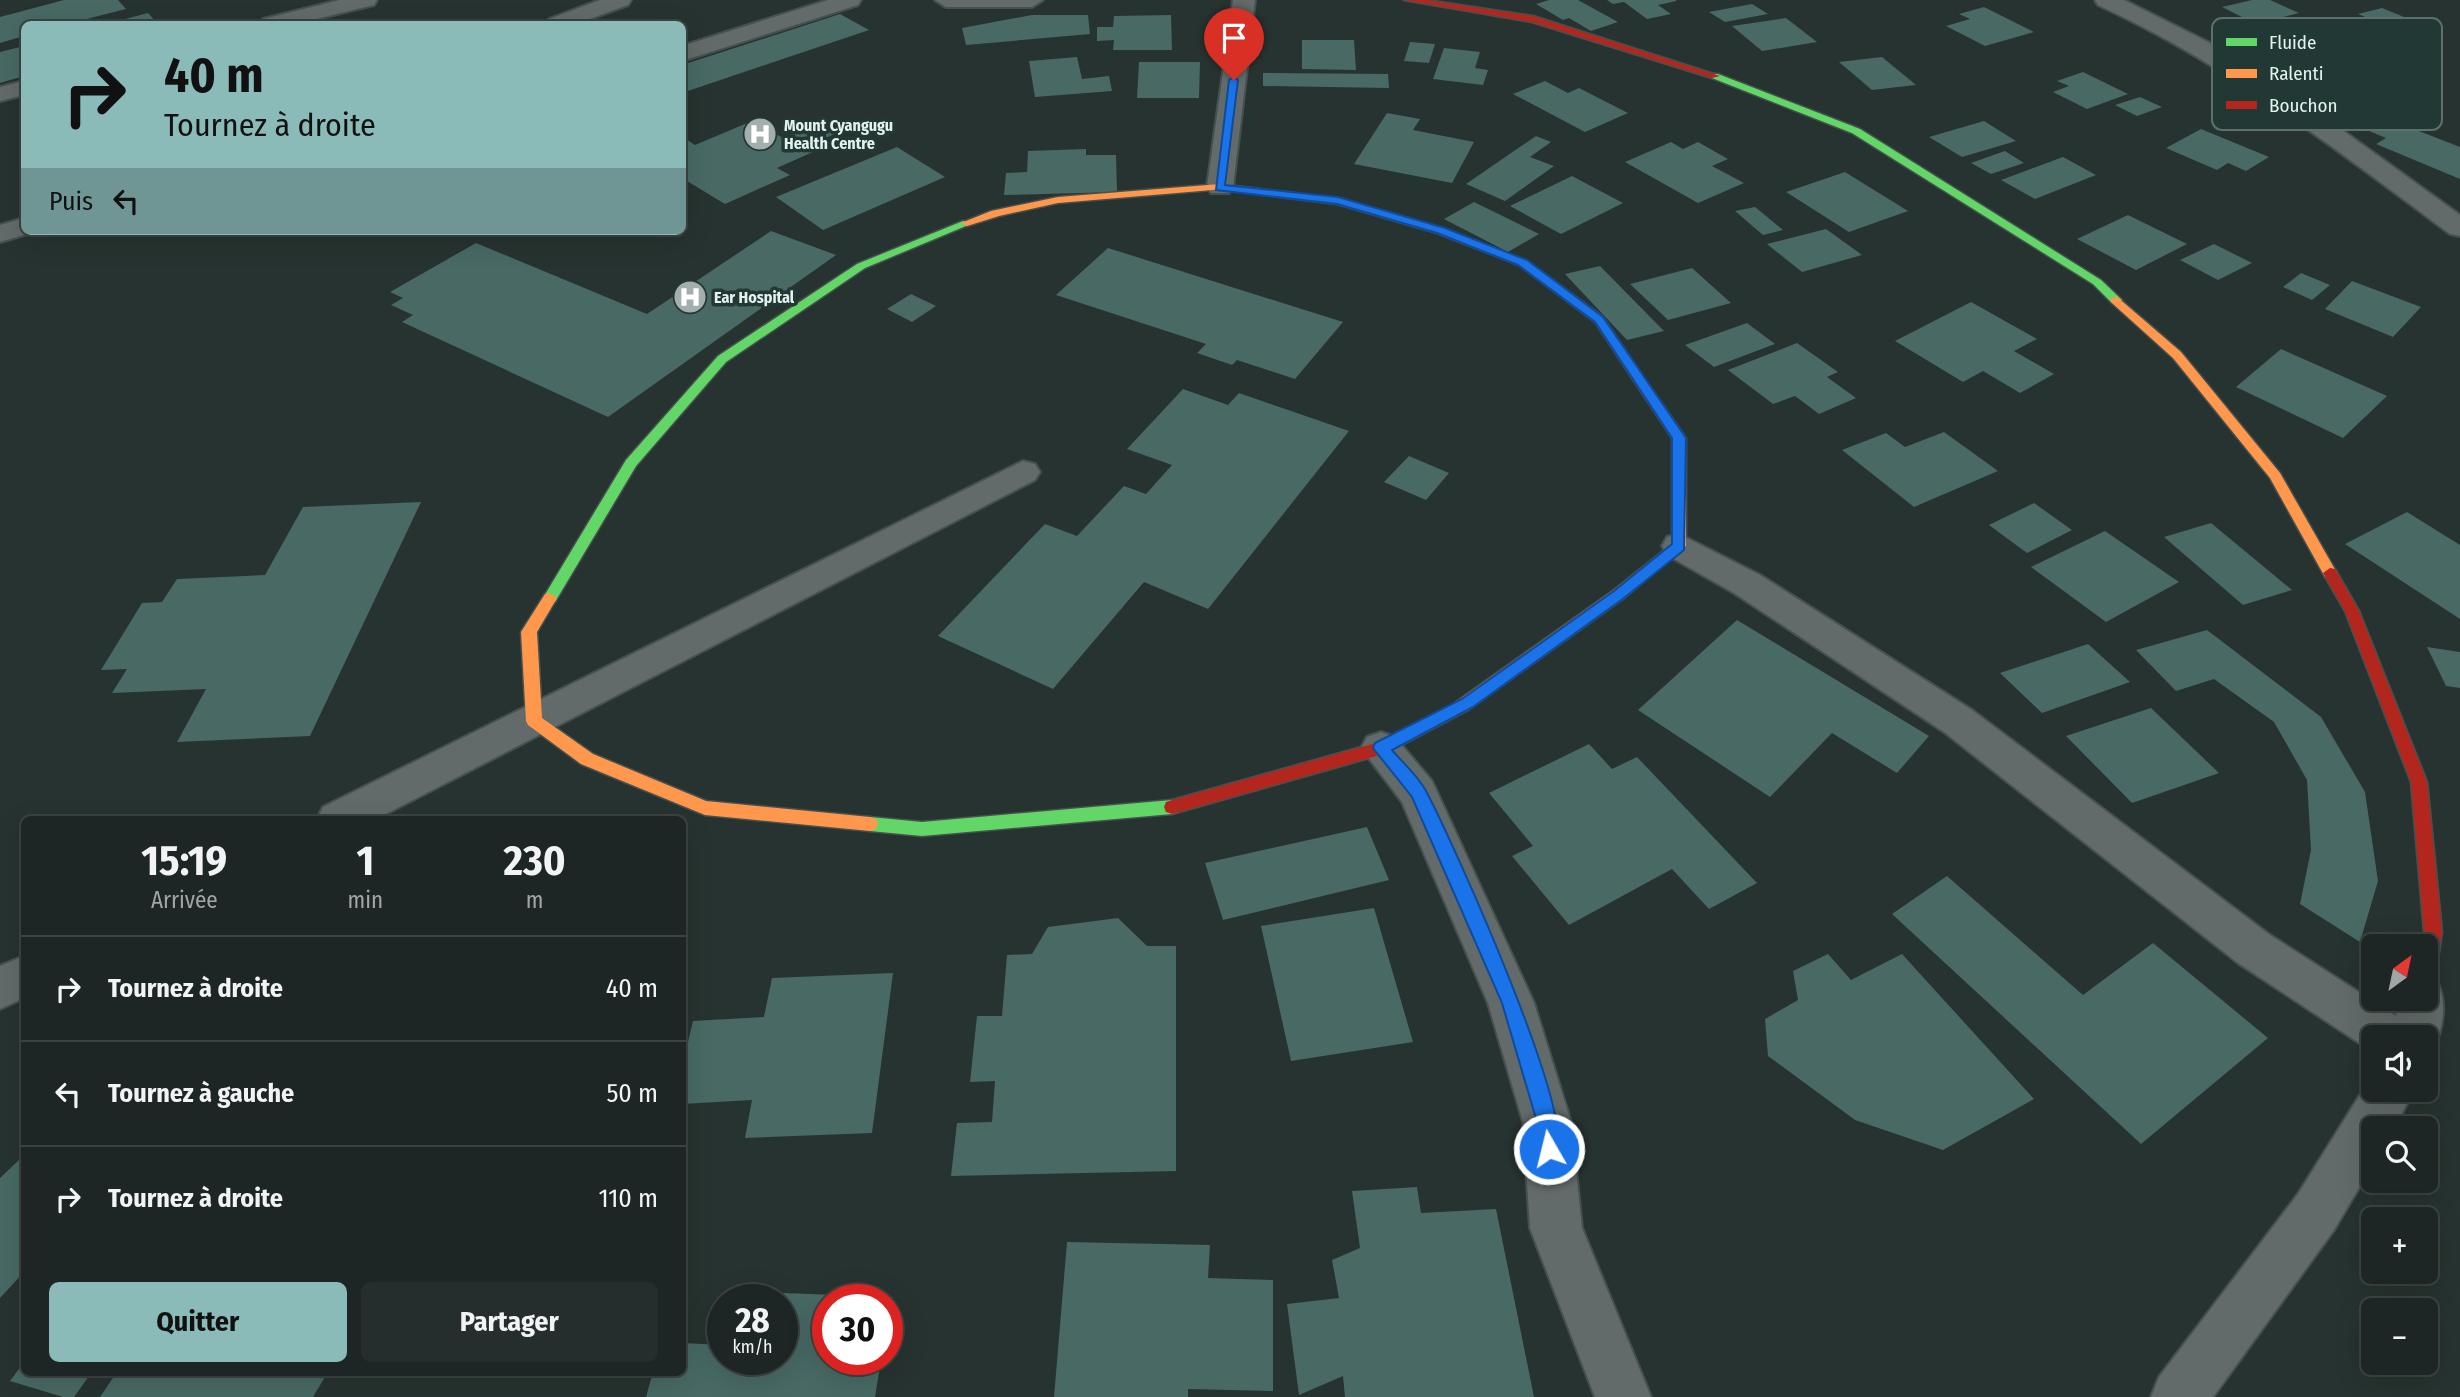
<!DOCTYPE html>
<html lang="fr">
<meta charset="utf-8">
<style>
:root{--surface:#1d2624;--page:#252e2c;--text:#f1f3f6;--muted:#a0a5a6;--line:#3b4341;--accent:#8bbbb9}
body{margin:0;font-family:"Fira Sans Condensed",sans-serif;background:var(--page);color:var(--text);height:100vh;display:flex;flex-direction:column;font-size:26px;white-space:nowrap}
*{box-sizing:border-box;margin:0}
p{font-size:23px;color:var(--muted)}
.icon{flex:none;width:38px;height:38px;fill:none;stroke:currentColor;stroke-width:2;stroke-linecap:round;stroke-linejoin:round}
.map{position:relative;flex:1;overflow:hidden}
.side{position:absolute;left:21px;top:816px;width:665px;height:560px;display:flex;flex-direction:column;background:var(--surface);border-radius:10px;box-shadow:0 7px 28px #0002,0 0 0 2px var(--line)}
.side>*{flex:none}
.hud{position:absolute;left:21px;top:21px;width:665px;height:214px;border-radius:10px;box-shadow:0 7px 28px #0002,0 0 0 2px var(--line);background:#8bbbb9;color:#111;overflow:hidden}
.needle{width:46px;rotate:33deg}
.buttons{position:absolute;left:2361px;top:934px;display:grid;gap:14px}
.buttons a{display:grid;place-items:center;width:77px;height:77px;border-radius:10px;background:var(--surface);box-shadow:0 7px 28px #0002,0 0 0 2px var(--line);font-size:35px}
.speed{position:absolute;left:707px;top:1284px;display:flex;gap:14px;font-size:35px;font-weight:700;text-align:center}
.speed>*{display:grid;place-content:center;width:91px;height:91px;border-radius:50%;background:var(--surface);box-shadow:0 7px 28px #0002,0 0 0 2px var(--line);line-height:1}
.speed small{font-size:18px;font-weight:400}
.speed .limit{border:10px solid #d22;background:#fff;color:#111}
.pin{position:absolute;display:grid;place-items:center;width:60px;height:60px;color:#fff;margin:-72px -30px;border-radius:50% 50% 50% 0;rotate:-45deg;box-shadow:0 0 7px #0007}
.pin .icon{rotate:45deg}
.me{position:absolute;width:77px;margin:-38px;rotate:352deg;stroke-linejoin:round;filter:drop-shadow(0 0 5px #0008)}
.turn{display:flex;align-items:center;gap:24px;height:147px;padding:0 28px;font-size:32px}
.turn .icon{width:91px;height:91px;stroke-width:2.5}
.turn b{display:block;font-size:49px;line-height:60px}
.then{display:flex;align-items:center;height:66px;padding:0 28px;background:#0003;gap:14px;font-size:26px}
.eta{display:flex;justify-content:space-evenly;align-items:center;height:119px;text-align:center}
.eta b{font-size:42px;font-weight:700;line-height:49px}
.primary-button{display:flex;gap:14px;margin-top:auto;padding:14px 28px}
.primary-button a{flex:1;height:80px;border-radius:10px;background:var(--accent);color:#111;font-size:28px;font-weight:700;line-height:80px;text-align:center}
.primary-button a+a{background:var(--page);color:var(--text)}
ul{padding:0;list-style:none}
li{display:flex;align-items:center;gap:21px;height:105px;padding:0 28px;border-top:2px solid var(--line)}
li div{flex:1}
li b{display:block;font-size:26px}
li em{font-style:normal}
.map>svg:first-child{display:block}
.building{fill:#486964}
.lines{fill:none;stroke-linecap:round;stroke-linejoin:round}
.street-casing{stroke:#46514f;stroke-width:4}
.fast-casing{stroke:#46514f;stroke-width:3}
.slow-casing{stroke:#46514f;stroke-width:3}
.jam-casing{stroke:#46514f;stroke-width:3}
.street{fill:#626b69;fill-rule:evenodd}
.fast{fill:#63d668;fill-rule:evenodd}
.slow{fill:#ff974d;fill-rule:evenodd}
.jam{fill:#b3261e;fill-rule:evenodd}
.route{fill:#1a73e8;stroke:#114b97;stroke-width:2}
.labels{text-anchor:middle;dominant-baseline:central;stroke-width:7;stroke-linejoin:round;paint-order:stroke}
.far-poi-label{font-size:16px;font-weight:bold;fill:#e4f2ef;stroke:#223834;text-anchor:start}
.key{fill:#223834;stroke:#5c706c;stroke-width:2}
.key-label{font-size:19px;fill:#e4f2ef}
</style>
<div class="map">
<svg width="2460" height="1397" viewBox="0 0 2460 1397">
<rect width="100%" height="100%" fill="#273330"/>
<path class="building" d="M64 0H118L126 9 67 24H24V36L0 43V17Z
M1549 0H1578L1618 22 1591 31 1569 18 1563 20 1536 4Z
M1607 0H1676V1L1658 5 1671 14 1647 19 1624 2 1613 4Z
M2252 0H2270L2299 13 2256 24 2222 7Z
M1752 4 1768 14 1725 22 1709 12Z
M1984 7 2034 32 1985 46 1946 26 1970 19 1959 14Z
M2382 8 2426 26 2402 33 2358 14Z
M148 13 158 24H106Z
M840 14 869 30 682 93V65Z
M1032 15H1088L1090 34 966 45 962 28Z
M1171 15 1172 50H1113L1114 40 1097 41V27H1113L1114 16Z
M1786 18 1817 42 1762 51 1732 26Z
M1302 40H1354L1356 70 1302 69Z
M1410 42 1435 44 1429 63 1404 61Z
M24 46V76L0 83V52Z
M1444 48 1480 52 1475 68 1488 70 1483 85 1433 79Z
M1077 57 1082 79 1109 76 1112 91 1035 97 1029 61Z
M1882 57 1916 85 1872 90 1839 62Z
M1139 62H1200L1199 98H1137Z
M2083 72 2128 94 2087 109 2053 92 2069 86 2057 81Z
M1263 73 1388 74 1389 88 1263 86Z
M1545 81 1568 93 1579 88 1628 113 1585 132 1513 94Z
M2140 97 2162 107 2137 116 2115 105Z
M1387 113 1420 119 1413 130 1474 142 1452 183 1354 164Z
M827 119 846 129 805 147 815 151 777 168 790 175 725 204 682 178V141L686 139 695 145 752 121 783 138Z
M1984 121 2016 141 1962 157 1929 137Z
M2381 125 2398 131 2406 126 2460 147V179L2376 144 2386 138 2369 131Z
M2201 129 2269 157 2246 171 2228 163 2217 170 2166 148Z
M1536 136 1551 142 1530 157 1554 166 1505 201 1466 184Z
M1671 142 1683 149 1698 142 1728 159 1712 166 1744 183 1698 203 1625 162Z
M897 147 945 177 823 230 776 197Z
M1086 149V155H1116L1117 192 1004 195 1006 173 1027 172 1028 151Z
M2005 151 2024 163 1991 174 1971 163Z
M2063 157 2096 175 2035 199 2001 180Z
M1845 172 1908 211 1849 232 1786 192Z
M1572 176 1623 203 1561 234 1510 206Z
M1474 202 1539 234 1508 252 1444 219Z
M1755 207 1783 230 1763 235 1735 211Z
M2128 215 2187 244 2136 270 2077 239Z
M1826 229 1862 255 1802 272 1767 244Z
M771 231 836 255 608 417 402 322 413 315 391 305 403 298 390 292 476 243 647 314Z
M2214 244 2252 263 2218 280 2180 260Z
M1108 248 1343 322 1295 379 1237 360 1232 365 1197 353 1206 344 1056 295Z
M1600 266 1664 331 1627 340 1565 274Z
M1692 268 1731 303 1668 320 1630 284Z
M2301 273 2330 285 2312 300 2283 287Z
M2352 281 2421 307 2393 337 2325 309Z
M911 294 936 306 912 322 887 309Z
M1971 302 2037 339 2014 351 2054 374 2020 393 1983 371 1963 382 1895 341Z
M1747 323 1775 344 1714 367 1685 345Z
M1797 343 1838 372 1827 377 1856 398 1819 414 1795 396 1773 404 1728 370Z
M2281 349 2387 396 2343 438 2236 387Z
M1183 389 1228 405 1239 393 1349 431 1208 609 1144 582 1053 689 938 636 1045 524 1077 536 1124 486 1146 494 1172 465 1127 449Z
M1944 432 1998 471 1914 507 1842 450 1886 433 1905 447Z
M1409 456 1449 473 1426 500 1384 482Z
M421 502 310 736 177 742 206 689 112 693 127 669 101 670 142 603 162 602 177 579 265 575 303 507Z
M2034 503 2072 530 2027 553 1989 525Z
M2407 512 2460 545V619L2345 544Z
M2211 523 2292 590 2243 605 2164 537Z
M2105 531 2179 582 2106 622 2031 567Z
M1737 620 1929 736 1897 773 1832 733 1770 797 1638 710Z
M2207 630 2321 717 2365 792 2378 881 2360 942 2300 904 2311 850 2307 780 2274 722 2214 679 2176 691 2136 650Z
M2088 644 2130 682 2042 713 2000 673Z
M2427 647 2460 652V688L2446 686Z
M2151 708 2219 773 2132 803 2066 736Z
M1589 744 1612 769 1637 757 1757 883 1709 909 1672 869 1569 925 1512 856 1533 846 1489 793Z
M1367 827 1389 880 1223 920 1205 863Z
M1947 876 2083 995 2153 943 2268 1038 2141 1144 1892 914Z
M1374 908 1413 1042 1291 1061 1261 926Z
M1118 918 1147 946H1176V1171L951 1176 957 1123 992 1122 995 1081 970 1082 977 1016H1002L1007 955 1032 954 1048 927Z
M1828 954 1851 980 1902 954 2034 1099 1943 1150 1855 1120 1768 1056 1765 1019 1798 1000 1793 971Z
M893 973 872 1133 745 1138 752 1100 682 1104V1067L693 1021 764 1017 772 978Z
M20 1159 24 1161V1272L0 1298V1178Z
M1417 1187 1421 1213 1496 1209 1534 1397H1345L1343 1376 1299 1395 1287 1304 1339 1298 1332 1260 1360 1248 1352 1191Z
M1067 1242 1210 1245 1208 1278 1273 1280V1391L1188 1389V1397H1054Z
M755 1292 893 1297 889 1322 887 1300H828V1360H881L875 1397H646L653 1372H682V1343L723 1345V1360H782V1300H753Z
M24 1362V1372H92L74 1397H63L10 1381Z
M117 1372H328L313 1397H100Z"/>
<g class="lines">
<defs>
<path id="street" d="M340 0H377L374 5 296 24H260L263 19Z
M600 0H631L628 5 576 24H546L549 19Z
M828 0H861L858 5 682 61V46Z
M935 0H1043L1032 7H946Z
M1233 0H1255L1233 187 1229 193H1211L1207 187Z
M2095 0H2124L2208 42 2298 98 2460 215V236L2450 234C2337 150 2227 64 2098 5Z
M24 81V95L0 101V87Z
M24 218V231L34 232 0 242V225Z
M1023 461 1035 464 1040 472 1035 480 376 819H317L323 807Z
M1679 534 1760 575 1972 710 2270 935 2396 1016 2399 999H2426V980L2438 984C2448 1006 2442 1031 2432 1053L2426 1056V1038H2373V1052L2238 963 1944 732 1734 593 1667 555 1662 546 1667 537Z
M1381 732 1395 737 1432 781 1534 1003 1571 1122 1582 1228 1651 1397H1595L1530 1228 1523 1122 1488 1003 1402 802 1361 748 1367 737Z
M24 956V998L0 1009V966Z
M2373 1074V1090H2414L2394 1129H2373V1164L2334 1230 2213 1397H2151L2159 1377 2298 1194Z"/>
<path id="fast" d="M1712 74H1718L1860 129 2101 280 2122 300 2116 304 2112 303 2093 284 1852 133 1712 78Z
M1220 184 1342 199 1445 229 1527 261 1603 317 1644 378 1638 382 1634 381 1595 322 1519 265 1437 233 1337 204 1216 189 1215 187Z
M963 221 973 223 865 268 726 362 636 466 555 602H545L543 598 626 460 718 356 857 264Z
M1172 800 1178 802 1180 807 1178 812 1172 814 922 836 870 831 864 829 862 824 864 819 870 817 922 822Z"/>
<path id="slow" d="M1220 184 1225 187 1224 189 1058 203 999 216 967 226 961 223 991 211 1058 197Z
M2116 296 2181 352 2280 473 2337 573 2335 577H2325L2270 478 2173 358 2112 303 2110 300Z
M1638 374 1642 375 1686 438V546L1624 598 1468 710H1456L1454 706 1456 702 1614 590 1672 544V438L1632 378Z
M550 593 557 598 537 632 542 718 593 754 706 801 870 817 876 819 878 824 876 829 870 831 705 815 581 764 528 725 526 721 521 632 545 594Z"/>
<path id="jam" d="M1404 0H1426L1533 16 1720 76 1712 78 1532 22Z
M2330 568 2335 569 2359 611 2427 782 2442 932 2435 978 2433 984 2426 986V947H2422L2424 932 2411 782 2345 611 2323 573Z
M1462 700 1468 702 1470 706 1468 710 1387 753 1172 814 1166 812 1164 807 1166 802 1172 800 1376 743Z"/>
</defs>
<use href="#street" class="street-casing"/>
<use href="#fast" class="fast-casing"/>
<use href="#slow" class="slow-casing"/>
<use href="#jam" class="jam-casing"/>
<use href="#street" class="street"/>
<use href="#fast" class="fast"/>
<use href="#slow" class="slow"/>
<use href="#jam" class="jam"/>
</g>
<path class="route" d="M1234 77 1238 80 1225 185 1338 197 1445 228 1527 260 1603 317 1686 438 1684 550 1624 598 1473 707 1392 750C1403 763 1418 776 1426 791 1453 842 1575 1112 1557 1156L1549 1159 1542 1156 1537 1122 1502 1003 1412 797 1373 748 1375 743 1462 699 1614 591 1672 544V438L1595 322 1518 265 1437 233 1337 204 1216 190 1229 80Z"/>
<defs>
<symbol id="hospital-disc" viewBox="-11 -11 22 22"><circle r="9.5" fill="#a2afac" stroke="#223834"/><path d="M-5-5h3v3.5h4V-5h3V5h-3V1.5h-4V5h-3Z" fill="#fff"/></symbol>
</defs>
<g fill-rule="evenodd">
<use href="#hospital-disc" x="741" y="115" width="38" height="38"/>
<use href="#hospital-disc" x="671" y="278" width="38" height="38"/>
</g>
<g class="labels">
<g class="far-poi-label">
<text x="784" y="125">Mount Cyangugu<tspan x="784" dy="18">Health Centre</tspan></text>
<text x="714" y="297">Ear Hospital</text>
</g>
</g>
<rect x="2212" y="18" width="230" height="112" rx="10" class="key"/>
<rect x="2226" y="38" width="31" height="8" fill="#63d668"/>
<rect x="2226" y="69" width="31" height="9" fill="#ff974d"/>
<rect x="2226" y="101" width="31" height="8" fill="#b3261e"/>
<g class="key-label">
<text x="2269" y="49">Fluide</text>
<text x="2269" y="80">Ralenti</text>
<text x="2269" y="112">Bouchon</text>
</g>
</svg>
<div class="buttons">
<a><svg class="needle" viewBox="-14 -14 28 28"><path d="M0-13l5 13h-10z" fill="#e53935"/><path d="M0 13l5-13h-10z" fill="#a0a5a6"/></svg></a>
<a><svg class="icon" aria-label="sound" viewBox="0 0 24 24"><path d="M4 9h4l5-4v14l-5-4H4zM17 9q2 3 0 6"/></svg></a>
<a><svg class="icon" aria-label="search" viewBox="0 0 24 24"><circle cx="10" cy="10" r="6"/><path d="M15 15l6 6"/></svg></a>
<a>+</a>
<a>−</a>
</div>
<div class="speed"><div>28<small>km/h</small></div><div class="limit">30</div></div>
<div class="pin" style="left:1234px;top:80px;background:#d93025"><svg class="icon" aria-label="arrive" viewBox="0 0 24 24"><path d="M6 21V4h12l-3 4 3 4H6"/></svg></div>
<svg class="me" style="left:1549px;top:1149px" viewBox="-20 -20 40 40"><circle r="17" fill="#1a73e8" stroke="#fff" stroke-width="3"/><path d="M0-11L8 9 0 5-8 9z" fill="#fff"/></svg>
<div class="hud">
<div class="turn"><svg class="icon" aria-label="right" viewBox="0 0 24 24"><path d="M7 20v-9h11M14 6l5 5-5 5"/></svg><div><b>40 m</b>Tournez à droite</div></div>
<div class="then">Puis<svg class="icon" aria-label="left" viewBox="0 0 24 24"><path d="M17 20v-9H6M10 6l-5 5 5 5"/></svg></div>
</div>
<section class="side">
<div class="eta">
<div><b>15:19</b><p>Arrivée</p></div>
<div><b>1</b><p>min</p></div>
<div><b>230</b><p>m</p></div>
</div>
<ul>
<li><svg class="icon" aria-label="right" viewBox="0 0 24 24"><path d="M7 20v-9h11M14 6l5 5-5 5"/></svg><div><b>Tournez à droite</b></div><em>40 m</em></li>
<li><svg class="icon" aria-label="left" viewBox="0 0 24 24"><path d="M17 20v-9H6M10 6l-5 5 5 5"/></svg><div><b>Tournez à gauche</b></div><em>50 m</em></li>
<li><svg class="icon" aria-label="right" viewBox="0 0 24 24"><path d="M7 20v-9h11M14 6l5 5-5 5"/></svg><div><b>Tournez à droite</b></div><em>110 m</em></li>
</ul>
<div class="primary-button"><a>Quitter</a><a>Partager</a></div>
</section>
</div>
